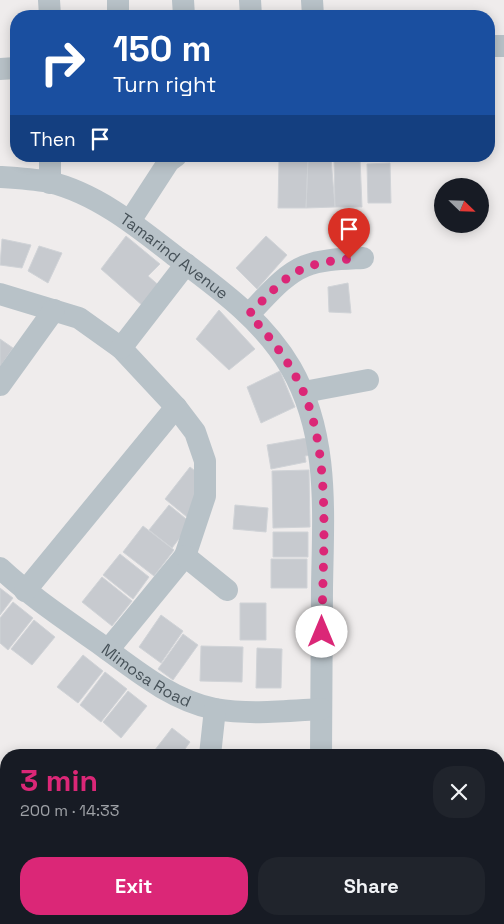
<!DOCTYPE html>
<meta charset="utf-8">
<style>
:root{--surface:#171b24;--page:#20242c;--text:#f1f3f6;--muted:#9ea1a6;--accent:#db2777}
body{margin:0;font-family:"Space Grotesk",sans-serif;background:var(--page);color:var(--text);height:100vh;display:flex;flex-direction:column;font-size:19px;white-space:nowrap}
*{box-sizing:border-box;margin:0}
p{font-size:16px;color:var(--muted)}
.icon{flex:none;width:28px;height:28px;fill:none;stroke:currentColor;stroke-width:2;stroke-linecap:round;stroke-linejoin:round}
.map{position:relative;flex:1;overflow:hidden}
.sheet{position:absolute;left:0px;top:749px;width:505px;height:176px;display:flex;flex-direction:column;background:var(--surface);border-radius:20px 20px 0 0;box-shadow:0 2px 12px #0003}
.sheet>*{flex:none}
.hud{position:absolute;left:10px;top:10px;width:485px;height:152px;border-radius:20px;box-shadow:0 2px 12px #0003;background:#1a4fa0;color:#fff;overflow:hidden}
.needle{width:32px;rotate:113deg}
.controls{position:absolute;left:434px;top:178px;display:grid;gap:10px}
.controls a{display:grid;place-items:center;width:55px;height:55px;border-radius:50%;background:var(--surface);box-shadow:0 2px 12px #0003;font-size:25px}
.pin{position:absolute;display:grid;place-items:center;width:42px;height:42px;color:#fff;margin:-51px -21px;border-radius:50% 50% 50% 0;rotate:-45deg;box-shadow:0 0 5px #0007}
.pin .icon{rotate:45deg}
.me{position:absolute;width:55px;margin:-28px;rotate:0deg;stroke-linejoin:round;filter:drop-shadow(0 0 4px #0008)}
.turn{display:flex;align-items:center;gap:18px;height:105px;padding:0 20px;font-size:22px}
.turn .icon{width:65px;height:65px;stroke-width:2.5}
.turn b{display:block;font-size:35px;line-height:42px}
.then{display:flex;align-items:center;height:48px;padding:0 20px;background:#0003;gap:10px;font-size:19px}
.round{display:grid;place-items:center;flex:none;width:52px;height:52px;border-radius:20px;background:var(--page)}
.overview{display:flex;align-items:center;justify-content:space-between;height:85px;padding:0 20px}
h1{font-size:30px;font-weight:700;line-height:38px;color:var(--accent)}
.action{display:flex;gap:10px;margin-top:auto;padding:10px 20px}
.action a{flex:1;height:58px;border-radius:20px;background:var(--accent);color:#fff;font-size:20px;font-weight:700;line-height:58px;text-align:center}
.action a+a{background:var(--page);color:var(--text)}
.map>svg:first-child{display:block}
.building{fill:#c7cacf;stroke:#d0d3d7}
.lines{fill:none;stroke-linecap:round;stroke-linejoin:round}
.minor{stroke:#b8c2c8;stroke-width:22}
.route{stroke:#db2777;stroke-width:9;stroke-dasharray:0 16.2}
.labels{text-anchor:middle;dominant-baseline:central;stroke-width:5;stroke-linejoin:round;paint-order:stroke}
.street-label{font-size:16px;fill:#465158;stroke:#fff}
</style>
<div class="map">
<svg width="504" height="924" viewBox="0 0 504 924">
<rect width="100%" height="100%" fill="#efecec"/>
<path class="building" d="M331 158 335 207 306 208 308 159Z
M360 158 362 207H335L334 159Z
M308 159 306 208H278L279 160Z
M390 163 391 203H368L367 164Z
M126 236 160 264 148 276 162 288 143 306 101 269Z
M266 236 287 255 257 289 236 268Z
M2 239 31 245 22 268 0 265Z
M39 246 62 253 48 283 28 271Z
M348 283 351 313 329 312 328 287Z
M219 310 255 349 229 370 196 339Z
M0 339 13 348 0 367Z
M280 371 295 407 261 423 247 387Z
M307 438 311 455 305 456 306 462 271 469 267 445Z
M190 467 199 474 194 508 187 517 165 499Z
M309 470 310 527 273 528 272 471Z
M169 505 191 523 172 548 149 530Z
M235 505 268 508 266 532 233 529Z
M143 526 174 550 154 576 123 552Z
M273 532H308V557H273Z
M120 554 149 577 133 599 103 575Z
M271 559H307V588H271Z
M102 577 132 601 112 626 82 602Z
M0 588 13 598 0 615Z
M13 602 33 618 8 650 0 643V618Z
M240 603H266V640H240Z
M161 615 183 631 161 663 139 647Z
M34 620 55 637 32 665 11 649Z
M183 634 198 645 173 680 158 669Z
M201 646 243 647 242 682 200 681Z
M257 648 282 649 281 688H256Z
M83 655 103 671 78 703 57 687Z
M105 672 127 689 101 722 80 705Z
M128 691 147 706 121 738 103 722Z
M172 728 190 742 185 749 193 755H151Z"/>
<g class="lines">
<g class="minor">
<path d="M49 0 50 16"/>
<path d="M118 0V16"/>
<path d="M183 0 184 16"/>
<path d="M250 0 251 16"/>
<path d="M312 0 313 16"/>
<path d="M489 46H504"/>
<path d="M0 69 16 68"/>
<path d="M50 156V183"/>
<path id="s1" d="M0 177C16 178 33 179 49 182 96 193 138 227 175 256 218 288 263 320 291 368 330 436 323 514 322 589 322 644 321 700 321 755"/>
<path d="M130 221 169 161 176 156"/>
<path d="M0 294 79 318 121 348 176 407 195 432 205 461V496L185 556 108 650"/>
<path d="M249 314C266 297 283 275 305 266 323 259 344 259 363 258"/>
<path d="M121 348 186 264"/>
<path d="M0 385 54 310"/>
<path d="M304 392 368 380"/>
<path d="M185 556 227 590"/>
<path id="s2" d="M0 568C30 596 63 618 97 642 133 668 170 700 215 709 249 715 286 711 321 709"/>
<path d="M25 591 176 407"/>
<path d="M210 755 215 709"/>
<path d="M358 919 364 924"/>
</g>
</g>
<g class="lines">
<path class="route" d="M322 632C322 559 333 458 303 391 290 362 270 337 249 314 287 277 293 264 349 259"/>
</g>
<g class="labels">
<g class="street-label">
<text stroke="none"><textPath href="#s1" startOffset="196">Tamarind Avenue</textPath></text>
<text stroke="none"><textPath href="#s2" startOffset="182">Mimosa Road</textPath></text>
</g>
</g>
</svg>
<div class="controls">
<a><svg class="needle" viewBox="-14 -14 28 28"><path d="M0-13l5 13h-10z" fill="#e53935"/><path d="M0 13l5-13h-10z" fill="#9ea1a6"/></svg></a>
</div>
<div class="pin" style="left:349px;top:259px;background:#d93025"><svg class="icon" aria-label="arrive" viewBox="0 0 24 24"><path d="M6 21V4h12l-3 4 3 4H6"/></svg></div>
<svg class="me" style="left:322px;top:632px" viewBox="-20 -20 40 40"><circle r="19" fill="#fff"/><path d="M0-13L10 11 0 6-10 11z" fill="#db2777"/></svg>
<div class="hud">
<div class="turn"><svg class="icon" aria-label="right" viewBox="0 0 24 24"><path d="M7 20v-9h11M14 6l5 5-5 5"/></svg><div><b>150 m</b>Turn right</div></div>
<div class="then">Then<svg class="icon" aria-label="arrive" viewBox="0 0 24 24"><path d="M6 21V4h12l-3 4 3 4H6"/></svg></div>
</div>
<section class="sheet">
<div class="overview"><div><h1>3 min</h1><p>200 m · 14:33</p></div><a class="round"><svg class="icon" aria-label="close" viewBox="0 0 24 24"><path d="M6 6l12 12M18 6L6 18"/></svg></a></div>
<div class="action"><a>Exit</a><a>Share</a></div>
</section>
</div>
